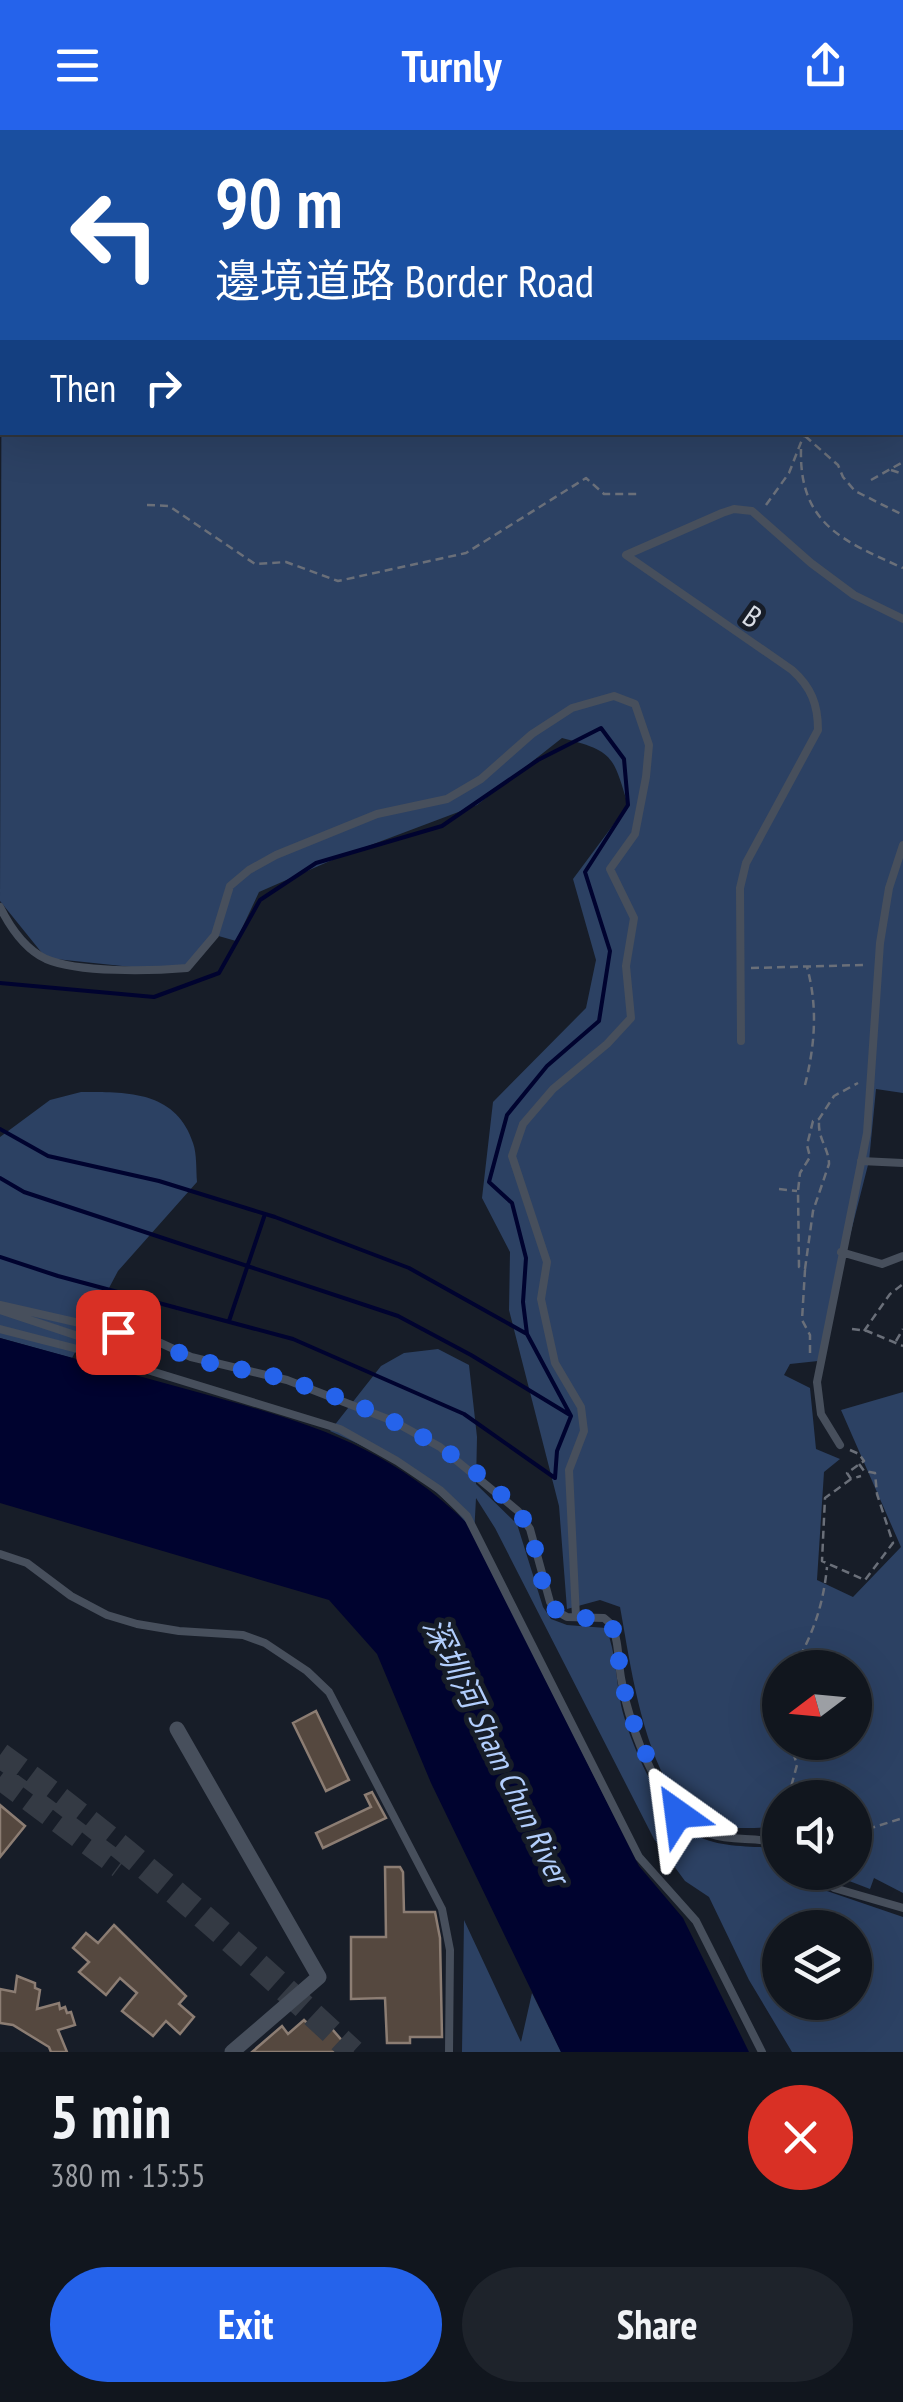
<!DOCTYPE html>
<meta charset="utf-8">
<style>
:root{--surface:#11161e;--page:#1e232b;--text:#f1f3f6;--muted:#9c9fa4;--line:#30353c;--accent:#2563eb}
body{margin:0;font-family:"PT Sans Narrow","Noto Sans SC",sans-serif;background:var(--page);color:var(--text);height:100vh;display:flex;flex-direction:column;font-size:38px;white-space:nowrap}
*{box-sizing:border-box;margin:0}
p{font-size:32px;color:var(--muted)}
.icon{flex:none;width:55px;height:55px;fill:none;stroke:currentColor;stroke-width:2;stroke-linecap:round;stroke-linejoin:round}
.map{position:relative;height:1922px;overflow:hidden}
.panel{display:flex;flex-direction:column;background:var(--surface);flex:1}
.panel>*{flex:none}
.guide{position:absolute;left:0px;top:0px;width:905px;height:305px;box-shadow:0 10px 40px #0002,0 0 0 2px var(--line);background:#1a4fa0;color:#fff;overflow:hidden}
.needle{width:65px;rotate:254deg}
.buttons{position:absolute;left:762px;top:1520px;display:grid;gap:20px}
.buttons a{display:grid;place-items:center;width:110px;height:110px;border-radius:50%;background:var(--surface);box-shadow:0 10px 40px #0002,0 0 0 2px var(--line);font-size:50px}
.pin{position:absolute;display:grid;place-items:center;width:85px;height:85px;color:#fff;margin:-42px;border-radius:20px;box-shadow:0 5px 15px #0006}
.me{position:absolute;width:110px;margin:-55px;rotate:329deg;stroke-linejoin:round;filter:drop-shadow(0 0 8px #0008)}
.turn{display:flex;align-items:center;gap:35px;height:210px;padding:0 50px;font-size:45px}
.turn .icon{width:130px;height:130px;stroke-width:2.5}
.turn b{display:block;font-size:70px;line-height:85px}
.then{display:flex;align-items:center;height:95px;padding:0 50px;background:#0003;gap:20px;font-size:38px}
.round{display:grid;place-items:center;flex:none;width:105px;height:105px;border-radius:52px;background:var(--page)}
.overview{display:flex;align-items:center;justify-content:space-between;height:170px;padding:0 50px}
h1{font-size:60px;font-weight:700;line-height:75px}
.action{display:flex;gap:20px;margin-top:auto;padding:20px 50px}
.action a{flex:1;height:115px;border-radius:60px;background:var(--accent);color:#fff;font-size:40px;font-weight:700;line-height:115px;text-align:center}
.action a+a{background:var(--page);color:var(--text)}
header{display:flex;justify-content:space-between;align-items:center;height:130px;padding:0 50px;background:var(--accent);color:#fff;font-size:45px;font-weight:700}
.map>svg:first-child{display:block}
.green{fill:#2c4163;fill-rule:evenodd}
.water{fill:#00032f}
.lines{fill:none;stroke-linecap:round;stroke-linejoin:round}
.stream{stroke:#00032f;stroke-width:4}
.river{stroke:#00032f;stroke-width:25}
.building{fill:#55483f;stroke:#8c7d73;stroke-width:2.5}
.trunk-tunnel{stroke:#343a44;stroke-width:25;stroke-dasharray:25 12;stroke-linecap:butt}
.path{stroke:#6a6f79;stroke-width:2.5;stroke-dasharray:8 5;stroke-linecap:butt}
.service{stroke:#474f5c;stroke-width:8}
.minor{stroke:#474f5c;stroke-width:15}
.route{stroke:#2563eb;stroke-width:18;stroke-dasharray:0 32.4}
.labels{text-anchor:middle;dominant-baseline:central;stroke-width:10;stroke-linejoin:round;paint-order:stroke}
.street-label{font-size:30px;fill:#d9dde5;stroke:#171d28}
.water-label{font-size:32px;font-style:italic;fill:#b2cefd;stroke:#171d28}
</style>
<header><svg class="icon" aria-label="menu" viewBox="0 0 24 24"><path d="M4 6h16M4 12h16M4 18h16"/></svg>Turnly<svg class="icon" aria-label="share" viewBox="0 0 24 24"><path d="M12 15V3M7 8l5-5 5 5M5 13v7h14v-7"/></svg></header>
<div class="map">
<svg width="903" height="1922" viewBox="0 0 903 1922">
<rect width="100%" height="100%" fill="#171d28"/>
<path class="green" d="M269 0H903V963L876 959 869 1031 818 1231 790 1234 784 1245 810 1258 816 1319 840 1329 824 1342 817 1450 853 1467 901 1417 841 1280 903 1262V1763L874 1748 870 1759 844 1749 841 1743 855 1742V1668H780V1697C758 1697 731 1701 710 1693 647 1672 631 1535 620 1477L600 1470 567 1479 559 1376 509 1180 510 1122 482 1068 493 972 586 878 596 830 573 749 628 675C613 626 614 621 562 608L477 675 339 727 259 762 236 811 215 805 187 838 160 840 46 828 0 771 2 97V302H902V2ZM780 1538H855V1612H780Z
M81 962C125 962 176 960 193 1013 197 1024 196 1040 197 1052L118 1141 72 1228 0 1208V1007L50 970Z
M438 1219 469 1235 477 1307 476 1354 517 1394 543 1477 551 1489 567 1495 606 1498C616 1522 616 1550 621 1575 629 1611 660 1683 692 1703 716 1718 749 1716 776 1718L780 1720V1742L806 1743 824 1760 903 1787V1922H792L749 1850 709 1767 685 1751 654 1709 495 1398 476 1368 474 1406C450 1359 377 1321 330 1301L381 1236 404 1223ZM780 1798H855V1872H780Z
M464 1790 521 1912 532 1863 561 1922H462Z"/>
<path class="water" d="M0 1208C62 1225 124 1242 186 1259 298 1290 381 1310 467 1393L639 1736 683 1788 749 1922H561L431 1653 377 1524 329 1470 0 1373Z"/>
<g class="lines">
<path class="stream" d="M0 853 154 867 219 843 260 770 316 733 442 696 538 630 601 598 624 629 628 675 585 742 610 821 599 891 547 936 507 985 489 1052 512 1073 526 1128 523 1172 527 1204 571 1286 557 1321 555 1348 464 1284 293 1209 58 1146 0 1127
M0 999 48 1026 159 1051 275 1087 409 1138 527 1204
M0 1048 24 1062 398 1186 471 1225 570 1285
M229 1191 265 1084"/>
<path class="river" d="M112 2 116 0
M0 98 2 95"/>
</g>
<path class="building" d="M316 1581 349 1650 326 1661 293 1593Z
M372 1662 386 1688 323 1718 316 1703 371 1677 365 1665Z
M0 1675 25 1696 0 1727Z
M385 1737H400L403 1742 404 1782H435L440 1808 442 1907H410V1913H387L385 1868 351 1869V1807H386Z
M114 1795 186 1866 179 1874 194 1887 180 1904 166 1891 153 1906 122 1881 137 1863 120 1848 106 1865 79 1842 89 1832 73 1818 86 1803 98 1813Z
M17 1846 35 1853V1858L40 1860 37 1879 59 1873 60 1879 65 1877 67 1883 71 1882 75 1895 58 1900 67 1922H51L49 1917 13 1895 0 1893V1859L15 1862Z
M319 1884 352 1922H252L282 1896 288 1904 304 1890 308 1894Z"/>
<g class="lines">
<path class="trunk-tunnel" d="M0 1625C126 1715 240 1817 353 1922
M0 1647 120 1736"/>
<path class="path" d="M805 306 838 335 843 347 855 361 903 385
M801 319C799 394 843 411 903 438
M891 340 903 344
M871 350 903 332
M147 375 169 376 255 434 286 432 338 451 466 423 586 348 604 364H639
M766 375 789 343 805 302
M751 838 863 835
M805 955C815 915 818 877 807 837
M779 1059 797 1061
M805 1139 813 1081 829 1034C829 1019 818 1009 819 992
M852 1199 867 1201 903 1216
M864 1201 890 1164 903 1154
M896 1211 903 1199
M810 1223V1205L802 1190 805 1140 799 1137 798 1061 800 1043 810 1027 807 1015 813 991 819 989 834 966 858 953
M850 1320 859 1324 864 1331 847 1343 851 1349 861 1346
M851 1349 825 1368 822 1431 865 1450 893 1413 877 1364 875 1343 864 1341 859 1334
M794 1538C813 1503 823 1477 827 1437
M788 1668 797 1635 790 1612
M855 1703 903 1688"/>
<path class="service" d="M79 2 81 0
M0 77 2 75
M0 777C10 797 25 819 46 829 79 843 151 841 187 838L215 805 230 756 249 740 276 725 377 684 447 669 481 649 532 604 572 578 614 566 635 574 649 615 646 647 635 704 610 739 634 788 626 836 631 888 607 914 553 959 523 994 512 1026 547 1132 541 1169 555 1233 581 1277 584 1301 569 1340 576 1487
M741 911 740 758 746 733 818 600C818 574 811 557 792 540L626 425 722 383 734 379 752 381 811 433 854 465 903 489
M861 1031 903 1033
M841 1122 882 1134 903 1126
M0 1175 154 1210 191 1227 287 1250 393 1291 440 1317 518 1381 530 1399 550 1472 558 1482 567 1487 604 1488 611 1494C619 1510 618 1530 621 1548 630 1600 659 1682 711 1704 732 1712 758 1706 780 1714
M0 1180 111 1217 123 1231
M0 1199 89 1222 340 1299 397 1331 440 1360 467 1386 639 1727 696 1791 762 1922
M840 1315 821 1284 817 1252 867 1003 880 813 889 758 903 715
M0 1424 27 1433 71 1466 107 1485 137 1494 179 1501 243 1505 265 1513 307 1541 329 1562 442 1779 450 1820 449 1922
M818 1742 834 1758 903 1778"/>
<path class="minor" d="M333 0 337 2
M391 0 392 2
M177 1599 319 1847 232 1922"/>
</g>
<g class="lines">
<path class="route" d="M118 1202C144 1208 166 1218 190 1227 221 1238 255 1240 287 1250 370 1276 458 1315 517 1381 542 1408 535 1456 555 1479 569 1495 595 1482 612 1494L628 1579 650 1634 678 1684"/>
</g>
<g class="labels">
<g class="street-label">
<text transform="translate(753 486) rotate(35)">B</text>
</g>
<g class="water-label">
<text transform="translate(497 1620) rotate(64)">深圳河 Sham Chun River</text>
</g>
</g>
</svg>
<div class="buttons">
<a><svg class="needle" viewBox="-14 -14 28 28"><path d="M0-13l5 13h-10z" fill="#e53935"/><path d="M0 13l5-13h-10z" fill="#9c9fa4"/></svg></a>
<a><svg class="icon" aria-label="sound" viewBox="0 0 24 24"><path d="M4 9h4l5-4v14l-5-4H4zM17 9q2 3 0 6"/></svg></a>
<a><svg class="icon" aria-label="layers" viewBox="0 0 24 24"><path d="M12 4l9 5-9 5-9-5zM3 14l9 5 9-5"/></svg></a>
</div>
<div class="pin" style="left:118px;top:1202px;background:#d93025"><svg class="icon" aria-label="arrive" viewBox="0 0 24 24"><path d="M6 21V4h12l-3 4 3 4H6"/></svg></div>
<svg class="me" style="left:678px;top:1684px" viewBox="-20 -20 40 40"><path d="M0-17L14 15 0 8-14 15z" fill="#2563eb" stroke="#fff" stroke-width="4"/></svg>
<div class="guide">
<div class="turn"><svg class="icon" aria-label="left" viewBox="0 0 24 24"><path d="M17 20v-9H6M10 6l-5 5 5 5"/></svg><div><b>90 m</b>邊境道路 Border Road</div></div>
<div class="then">Then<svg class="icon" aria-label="right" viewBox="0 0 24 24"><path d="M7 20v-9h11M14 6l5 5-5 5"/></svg></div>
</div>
</div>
<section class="panel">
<div class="overview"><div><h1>5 min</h1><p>380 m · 15:55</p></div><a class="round" style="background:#d93025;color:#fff"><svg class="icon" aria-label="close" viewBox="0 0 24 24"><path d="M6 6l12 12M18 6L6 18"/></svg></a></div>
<div class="action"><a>Exit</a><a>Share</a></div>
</section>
